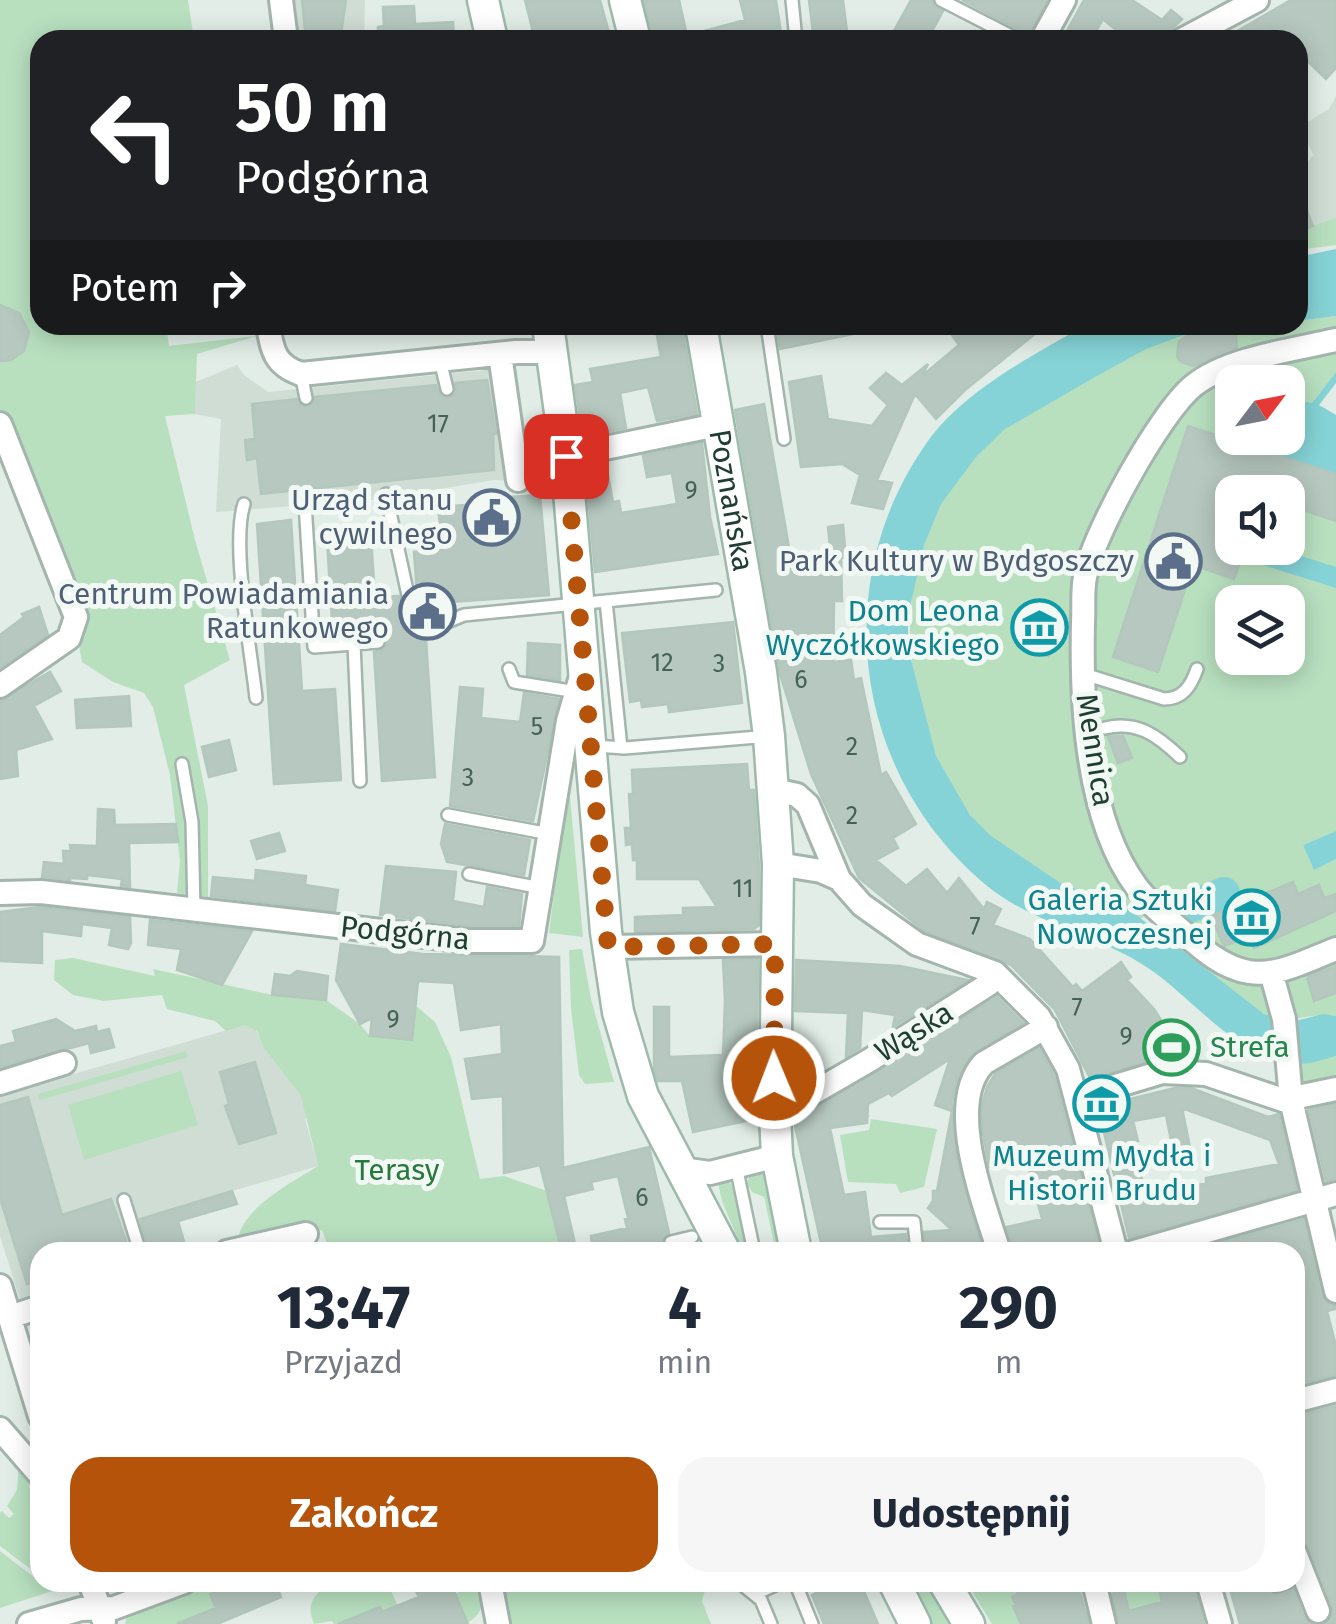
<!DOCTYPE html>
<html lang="pl">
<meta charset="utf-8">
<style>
:root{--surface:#fff;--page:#f6f6f7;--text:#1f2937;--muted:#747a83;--accent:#b45309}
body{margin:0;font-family:"Fira Sans",sans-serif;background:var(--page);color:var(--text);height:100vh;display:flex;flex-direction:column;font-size:38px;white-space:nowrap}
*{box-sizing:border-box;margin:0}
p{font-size:32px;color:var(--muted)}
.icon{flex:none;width:55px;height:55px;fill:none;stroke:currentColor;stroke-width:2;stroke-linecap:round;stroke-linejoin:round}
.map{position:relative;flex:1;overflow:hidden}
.drawer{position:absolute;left:30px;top:1242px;width:1275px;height:350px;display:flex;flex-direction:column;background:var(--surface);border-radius:30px;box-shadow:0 5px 25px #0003}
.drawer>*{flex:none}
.banner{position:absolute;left:30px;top:30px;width:1278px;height:305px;border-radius:30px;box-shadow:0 5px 25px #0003;background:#202124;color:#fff;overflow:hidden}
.needle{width:65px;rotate:58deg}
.buttons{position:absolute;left:1215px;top:365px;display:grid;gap:20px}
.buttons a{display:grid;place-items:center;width:90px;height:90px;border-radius:20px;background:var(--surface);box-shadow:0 5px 25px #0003;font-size:50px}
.pin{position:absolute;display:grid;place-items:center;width:85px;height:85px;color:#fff;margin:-42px;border-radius:20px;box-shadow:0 5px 15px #0006}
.me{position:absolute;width:110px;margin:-55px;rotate:359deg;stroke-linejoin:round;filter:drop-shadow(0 0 8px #0008)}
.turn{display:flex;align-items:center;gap:35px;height:210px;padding:0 40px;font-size:45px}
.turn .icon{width:130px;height:130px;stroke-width:2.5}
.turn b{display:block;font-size:70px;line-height:85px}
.then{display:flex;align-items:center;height:95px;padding:0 40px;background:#0003;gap:20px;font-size:38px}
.eta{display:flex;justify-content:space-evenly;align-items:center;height:170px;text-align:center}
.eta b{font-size:60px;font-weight:700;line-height:70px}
.primary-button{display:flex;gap:20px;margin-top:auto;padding:20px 40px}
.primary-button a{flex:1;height:115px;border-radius:30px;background:var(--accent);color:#fff;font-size:40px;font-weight:700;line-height:115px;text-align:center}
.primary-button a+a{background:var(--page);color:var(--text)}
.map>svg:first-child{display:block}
.built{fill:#cfddd5}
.green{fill:#b8e0bf;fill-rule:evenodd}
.water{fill:#85d3d6}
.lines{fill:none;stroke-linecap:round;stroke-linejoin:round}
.river{stroke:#85d3d6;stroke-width:32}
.building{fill:#b6c8bf;stroke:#b3c7bd;stroke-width:2.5;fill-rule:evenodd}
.lane-casing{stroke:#a3b5ad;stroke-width:16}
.street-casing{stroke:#a3b5ad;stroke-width:28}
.secondary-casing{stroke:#9ebaad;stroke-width:35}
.lane{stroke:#fff;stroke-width:11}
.street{stroke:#fff;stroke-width:22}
.secondary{stroke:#fff;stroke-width:30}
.route{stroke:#b45309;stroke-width:18;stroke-dasharray:0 32.4}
.labels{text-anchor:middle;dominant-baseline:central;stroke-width:10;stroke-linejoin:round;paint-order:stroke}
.number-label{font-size:25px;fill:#466156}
.street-label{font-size:30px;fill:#203f33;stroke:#f2f9f5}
.service-label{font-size:30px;fill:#4e5e75;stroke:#f2f9f5;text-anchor:end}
.culture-label{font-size:30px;fill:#0d838f;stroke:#f2f9f5;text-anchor:end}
.leisure-label{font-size:30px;fill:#27864d;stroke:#f2f9f5;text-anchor:start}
.park-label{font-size:30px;fill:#27793e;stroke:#f2f9f5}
</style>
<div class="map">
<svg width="1336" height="1624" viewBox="0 0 1336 1624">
<rect width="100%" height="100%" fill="#e1ede6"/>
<path class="built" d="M294 0H365L364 40H299Z
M1336 96V217L1298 232V175L1313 155 1301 126 1329 109Z
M237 365 244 375 268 392 507 368 511 481 494 480 372 500 216 512 221 419 195 414 196 382Z
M245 1025 256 1030 263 1047 316 1115 305 1119 318 1166 140 1218 150 1252H40V1297L21 1303 0 1236V1095Z"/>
<path class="green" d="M0 0H188L194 40H40V325H166L169 346 257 336 197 354 195 414 165 416 195 540 230 660 184 685 208 806V897L177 893 180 861 170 775 153 707 144 693 113 682 82 662 77 635 0 424Z
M1336 217V245L1298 250V232Z
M1336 316V372L1312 403 1288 397V382H1232V424L1215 433 1336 474V831L1303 845 1314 869 1336 859V1016C1313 1012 1297 1023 1273 1017 1242 1009 1183 954 1156 932L1159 928 1145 916 1140 919C1118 901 1090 896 1064 885 1030 870 991 843 968 812 885 698 886 519 1005 429 1028 411 1058 398 1083 383 1122 361 1163 336 1207 326 1234 320 1269 325 1298 325V321ZM1232 492H1288V548H1232ZM1232 602H1288V658H1232Z
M566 796 570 797 583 937 549 933Z
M582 949 591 999 614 1082 585 1084 579 1075 571 1009 569 950Z
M73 958 155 976 153 969 272 995 326 1000 360 1024 370 1036 411 1040 415 1005 435 1022 451 1057 480 1179 504 1176 547 1191 562 1252H330L322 1230 238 1249C232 1213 291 1183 318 1166L301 1096 263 1047 257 1031 245 1025 226 1031 215 1021 167 1009 162 995 104 1001 73 995 54 980 55 960Z
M186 1051 188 1057 40 1100 38 1094Z
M1336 1056V1085L1303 1089 1300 1064Z
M181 1071 198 1125 84 1160 68 1105Z
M871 1119 937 1129 924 1187 900 1193 896 1184 848 1182 840 1135 869 1130Z
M765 1165 784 1252H776L764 1197 752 1192 747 1183 752 1170Z
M717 1178H726L735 1189 747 1252 742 1249 722 1201Z
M19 1463 24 1468 40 1523V1576L0 1546V1513L2 1511 9 1518 14 1514 7 1506 17 1490Z
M0 1551 52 1591 0 1608Z
M387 1582 398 1606 383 1613 379 1607 368 1611 369 1615 350 1619 352 1624H334L332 1621 314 1624C306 1604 313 1597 328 1583Z
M1014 1582 1015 1584 1042 1624H992L967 1583Z
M208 1583H237L223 1592 221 1589 210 1594 216 1608 188 1619 190 1624H125L128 1612Z
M461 1583H482C484 1601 484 1613 467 1623L455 1594 464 1590Z
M486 1583H707L702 1601 711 1624H498Z
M909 1583H933L958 1624H931Z
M1103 1583H1160L1162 1602 1129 1611 1124 1591 1106 1595Z"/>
<path class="water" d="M1336 249V316L1298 321V257Z
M1086 325H1210L1146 349 1095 377 1005 429 976 457 941 504 924 545 908 616V648L936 756 970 815 991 836 1062 884 1126 907 1264 1014 1295 1021 1323 1014 1336 1016V1056C1324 1059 1311 1064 1299 1064 1242 1064 1191 996 1148 968 1097 934 1033 924 986 885 853 774 827 582 928 441 964 391 1033 355 1086 325Z
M1336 372V383L1319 405 1336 415V474L1214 434 1232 424V438H1288V397L1312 403Z
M1265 548H1276L1336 567V588L1263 565Z
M1336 831V859L1314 870 1303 845Z"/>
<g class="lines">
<path class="river" d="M1187 908 1224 893"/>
</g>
<path class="building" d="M302 0H346L340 40H306Z
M525 0H600L611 40H535Z
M644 0H679L688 40H653Z
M740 0H776L782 40H691L690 35 745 20Z
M843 0 848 40H814L809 0Z
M911 0H932L934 6 943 11 927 40H889Z
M962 0H1047L1028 37 1023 32Z
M1084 0H1132L1162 20 1171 10 1182 19 1171 30 1152 40H1128L1103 19 1091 40H1062Z
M1291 0H1336V68L1326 79 1298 52V40H1285L1269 25 1277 40H1222Z
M414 6 415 24 453 22 454 36 378 40V27L384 26 383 7Z
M1298 188 1313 226 1298 232Z
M0 305 19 313 29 332 24 351 11 360 0 361Z
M655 325H682L697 414 657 421 648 387 620 393 626 428 583 437 575 385 593 382 590 369 661 357Z
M776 325H863V332L780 349Z
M964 325H1046L965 390 936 419 915 394 877 480 892 483 883 509 852 503 860 475 842 464 801 467 789 382 821 376 828 419 872 426 888 405 870 388 886 373 902 385 928 364 922 376 959 345 952 335Z
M1222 327 1236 334 1237 348 1193 366 1181 362 1177 357 1179 342 1185 337Z
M487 380 496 434H493L494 470 261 494 257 458 247 460 245 440 255 439 252 404 297 399 300 405 307 407 313 404 315 397 436 385 440 395 448 398 456 393 455 383Z
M764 404 791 559 831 558 828 527 843 525 846 557 841 558 842 601H834L833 662 851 660 854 680 861 678 881 775 886 772 916 824 893 838 898 848 876 860 906 886 927 869 947 893 959 878 984 909 987 902 1001 909 993 925 1030 939 1073 987 1076 984 1082 991 1121 962 1131 977 1127 980 1154 1009 1179 1048 1165 1057 1090 1078 1055 1010 1011 965 924 931 859 878 811 774 780 674 735 410Z
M1188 426 1336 474V521L1288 505V492H1232V548H1245L1234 579 1193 565 1158 672 1113 657Z
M702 443 710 517 718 554 595 572 586 472 607 470 613 502 619 501 621 513 677 504 672 473 647 477 643 456Z
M540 495 549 595 424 604 425 621 416 631 419 638 426 640 435 777 382 781 374 652 384 649 387 640 378 633 333 636 327 540 371 537 375 597 399 596 402 602 409 604 415 601 417 594 414 552 443 550 438 507 509 502V497Z
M291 520 302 691 335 689 341 780 274 784 257 524Z
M39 607 48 635 0 668V635L24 617 22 614Z
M1032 608 1059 617 1048 656 1017 646Z
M733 622 742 703 669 712 668 704 642 707 641 700 630 702 622 633Z
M528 643 560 645V680L527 675Z
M50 672 61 691 34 706 52 739 16 750 18 776 0 779V701Z
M460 687 483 689 481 718 520 722 524 693 559 699 533 821 450 806Z
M129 696 131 726 77 728 75 700Z
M1123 736 1132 758 1118 763 1108 737Z
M229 740 236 770 209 777 202 747Z
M747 764 749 790H754L759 865V925L754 929 635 932V917L683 915V908L717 907 699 879H637V860H633L632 844 626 845 625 828H631L629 794H633L632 770Z
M98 809 114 810 115 825 176 824 178 842 129 843 130 887 121 886 122 879 87 875V879L70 878V880L42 877 44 862 64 864 63 851H71L70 845 97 846Z
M445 824 530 840 524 875 447 862 441 844Z
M279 833 285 851 257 859 251 841Z
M386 866 456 872 453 901 484 907 487 887 522 894 519 926H469L380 915Z
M256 870 306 876 305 885 338 890 335 911 211 896 213 877 255 881Z
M1293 882 1298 894 1319 885 1324 898 1336 894V911L1254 948 1249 937 1224 946 1211 916Z
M40 907 130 917 131 943 128 949 109 945 112 928 82 924 81 936 42 931V963L0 961V912Z
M150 920 252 931 222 985 177 970 181 949 148 945Z
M341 944 423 954 559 957 563 1168 649 1147 669 1233 662 1243 665 1249 674 1252H593L591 1236 627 1228 625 1219 628 1218 618 1176 591 1182 593 1189 564 1196 576 1248 562 1252 540 1165 504 1173 503 1096 472 1099 465 1059 502 1054 501 1024 461 1030 454 983 418 981 412 1040 370 1036 372 1018 360 1024 336 980Z
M758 959 756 1119 693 1132 682 1081H658L654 1069V1007H669V1057L723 1055 725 1001 723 960Z
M796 960 900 966 968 980 893 1027 895 1015 862 1010 860 1048 846 1057 848 1013 795 1011Z
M1336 966V993L1314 1001 1307 977Z
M297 971 328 976 326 1000 272 995 275 974 290 976Z
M997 997 1023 1023 972 1054 958 1077 952 1103 957 1158 983 1252 926 1251 924 1232 952 1230 928 1208 933 1201V1191H937L952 1111 935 1105 950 1059 892 1096 889 1093 868 1104 867 1123 830 1128 844 1195 865 1192 871 1237 906 1234 908 1252H823L794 1121Z
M56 1019 75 1031 96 1026 97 1032 109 1029 114 1047 91 1053 89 1043 0 1067V1046L16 1042 13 1031Z
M1039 1048 1054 1075 1101 1252H1014L1007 1227 1042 1219 1027 1161 989 1167 982 1127V1105L987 1087 995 1074Z
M255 1062 276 1133 239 1144 225 1106 229 1104 220 1072Z
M1175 1088H1191L1268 1117 1279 1114 1297 1190 1129 1238 1098 1107ZM1182 1108 1270 1140 1279 1164 1206 1178V1183L1147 1199 1133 1142 1138 1141 1133 1121 1166 1115 1174 1155 1191 1152Z
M28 1097 62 1215 111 1199 130 1252H40V1280L27 1284 0 1198V1105Z
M1336 1104V1179L1326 1181 1309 1110Z
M232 1191 237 1204 178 1221 187 1252H149L140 1219Z
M1304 1219 1321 1294 1326 1302 1336 1306V1309L1327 1311 1336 1346V1375L1295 1385V1252H1187Z
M1336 1406V1624H1325L1333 1614 1332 1605 1309 1547 1295 1536V1416Z
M237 1582H275L281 1597 217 1624H177L216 1608 210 1594Z
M430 1582H450L468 1624H338L380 1607 382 1612 419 1597 415 1589Z
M816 1582H860L878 1624H824L812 1595 820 1591Z
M1014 1582H1077L1089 1624H1021L1013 1606 1016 1605 1012 1597 1018 1594Z
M1157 1582H1193L1204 1624H1119L1112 1594 1124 1591 1129 1611 1162 1602Z
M1228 1582H1264L1266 1592 1275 1595 1293 1589 1304 1617 1311 1624H1240Z"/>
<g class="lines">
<defs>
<path id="lane" d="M792 0 796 40
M941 0 1019 40
M767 325 784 439
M440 360 447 389
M301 374 306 398
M386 494 408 595
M305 503 314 647 354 644 360 781
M244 504C231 544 251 651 256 698
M425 631 464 615 606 601
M354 644 378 642
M509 669 514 682 577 692
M1084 674 1164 699C1183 699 1191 686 1197 669
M1105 728C1137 720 1158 736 1180 757
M594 746 625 748 769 736
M621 748 606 601 716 590
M182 764 192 822 194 910
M448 815 550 834
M469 874 541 888
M736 1166 754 1252
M124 1200 140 1252
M880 1222H914L917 1252
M671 1242 692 1237
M739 1582 761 1600 771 1624
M795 1582 812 1624
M1276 1586 1288 1582
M755 1594 782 1582"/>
<path id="street" d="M281 0 286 40
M1042 40 1064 0
M1182 40 1257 0
M268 325C272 351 275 365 301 374L516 352H552
M1336 340C1293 350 1227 358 1193 386 1160 413 1093 534 1085 577 1082 591 1084 607 1083 622 1081 704 1086 818 1136 886 1149 904 1168 919 1185 934 1203 950 1224 968 1249 972 1278 977 1310 959 1336 949
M500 354 518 480
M0 424 76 617 69 638 0 686
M566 456 717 425
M774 790 797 795 808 805 839 879 862 905 917 944 995 973 1039 1017 1068 1069 1116 1252
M778 864 821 871 839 879
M0 893 41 892 468 941H532L568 721 580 680
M608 947 775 944
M1271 972 1284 1019 1291 1100 1336 1291
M0 1083 64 1063
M1076 1098 1162 1072 1206 1074 1283 1100 1336 1089
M775 1115 870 1060 989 984 995 973
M681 1169 710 1173 777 1156
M227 1252 306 1234
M999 1252C985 1205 944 1104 984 1063L1046 1027
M1134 1252 1336 1194
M0 1286 40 1416
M10 1317 40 1307
M1295 1401 1336 1390
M0 1429 40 1475
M1295 1553 1318 1611
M90 1582 104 1621
M490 1582 498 1624
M1094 1582 1104 1624
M1208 1582 1220 1624
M29 1624 81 1609 114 1608 184 1582"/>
<g id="secondary">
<path d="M483 0 492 40"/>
<path d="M625 0 635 40"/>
<path d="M548 325 566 456 606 932 618 1012 643 1096 725 1252"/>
<path id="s1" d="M701 325 761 672 769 736 778 864 775 1115 777 1156 796 1252"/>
<path d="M894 1582 915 1624"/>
<path d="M944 1582 969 1624"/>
</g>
</defs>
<use href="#lane" class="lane-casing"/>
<use href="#street" class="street-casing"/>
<use href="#secondary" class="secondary-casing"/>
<use href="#lane" class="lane"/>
<use href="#street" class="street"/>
<use href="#secondary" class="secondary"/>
</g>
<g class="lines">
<path class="route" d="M566 456 608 947 775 944 774 1078"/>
</g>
<defs>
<symbol id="civic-ring" viewBox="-11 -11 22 22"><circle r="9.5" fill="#f2f9f5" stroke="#5c6f8a" stroke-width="1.5"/><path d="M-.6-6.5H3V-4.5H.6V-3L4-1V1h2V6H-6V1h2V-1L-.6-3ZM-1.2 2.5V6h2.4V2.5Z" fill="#5c6f8a"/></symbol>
<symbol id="museum-ring" viewBox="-11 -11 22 22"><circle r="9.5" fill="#f2f9f5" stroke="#0f9aa8" stroke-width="1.5"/><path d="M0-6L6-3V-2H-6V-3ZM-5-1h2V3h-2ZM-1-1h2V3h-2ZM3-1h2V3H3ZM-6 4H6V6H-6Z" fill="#0f9aa8"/></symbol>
<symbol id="stadium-ring" viewBox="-11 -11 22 22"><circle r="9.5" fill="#f2f9f5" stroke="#2e9e5b" stroke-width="1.5"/><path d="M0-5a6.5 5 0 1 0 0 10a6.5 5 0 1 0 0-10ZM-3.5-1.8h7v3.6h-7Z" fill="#2e9e5b"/></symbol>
</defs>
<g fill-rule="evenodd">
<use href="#civic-ring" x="460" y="486" width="63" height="63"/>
<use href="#civic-ring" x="1142" y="530" width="63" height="63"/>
<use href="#civic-ring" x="396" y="580" width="63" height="63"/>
<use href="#museum-ring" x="1008" y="596" width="63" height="63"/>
<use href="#museum-ring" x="1220" y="886" width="63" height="63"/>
<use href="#stadium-ring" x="1140" y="1016" width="63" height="63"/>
<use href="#museum-ring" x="1070" y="1072" width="63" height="63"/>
</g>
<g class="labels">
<g class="number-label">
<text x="438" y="424">17</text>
<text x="691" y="491">9</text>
<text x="662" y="663">12</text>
<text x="719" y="664">3</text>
<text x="801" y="680">6</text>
<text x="537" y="727">5</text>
<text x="852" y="747">2</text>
<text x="468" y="778">3</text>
<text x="852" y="816">2</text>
<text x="743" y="889">11</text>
<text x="975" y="926">7</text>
<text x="1077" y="1007">7</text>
<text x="393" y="1020">9</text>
<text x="1126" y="1037">9</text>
<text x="642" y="1198">6</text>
</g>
<g class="street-label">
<text stroke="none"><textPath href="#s1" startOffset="178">Poznańska</textPath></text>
<text transform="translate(1095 750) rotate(81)">Mennica</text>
<text transform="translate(405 933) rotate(6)">Podgórna</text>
<text transform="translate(914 1032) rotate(-32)">Wąska</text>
</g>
<g class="service-label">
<text x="453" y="500">Urząd stanu<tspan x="453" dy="34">cywilnego</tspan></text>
<text x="1134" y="561">Park Kultury w Bydgoszczy</text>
<text x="389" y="594">Centrum Powiadamiania<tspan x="389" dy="34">Ratunkowego</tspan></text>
</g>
<g class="culture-label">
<text x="1000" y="611">Dom Leona<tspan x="1000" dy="34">Wyczółkowskiego</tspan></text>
<text x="1213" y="900">Galeria Sztuki<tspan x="1213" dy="34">Nowoczesnej</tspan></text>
<text x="1102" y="1156" text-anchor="middle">Muzeum Mydła i<tspan x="1102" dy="34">Historii Brudu</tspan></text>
</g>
<g class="leisure-label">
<text x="1210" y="1047">Strefa</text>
</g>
<g class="park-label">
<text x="397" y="1170">Terasy</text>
</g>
</g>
</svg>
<div class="buttons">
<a><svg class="needle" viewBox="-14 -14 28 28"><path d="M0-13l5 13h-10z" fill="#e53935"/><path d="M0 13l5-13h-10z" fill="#747a83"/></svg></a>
<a><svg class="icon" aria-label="sound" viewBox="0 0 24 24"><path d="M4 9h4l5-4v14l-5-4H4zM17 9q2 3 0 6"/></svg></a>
<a><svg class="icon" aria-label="layers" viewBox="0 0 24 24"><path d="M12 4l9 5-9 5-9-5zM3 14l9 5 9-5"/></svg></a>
</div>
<div class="pin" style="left:566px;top:456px;background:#d93025"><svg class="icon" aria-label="arrive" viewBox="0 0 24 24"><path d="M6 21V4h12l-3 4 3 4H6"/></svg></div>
<svg class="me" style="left:774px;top:1078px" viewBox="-20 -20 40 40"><circle r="17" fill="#b45309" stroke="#fff" stroke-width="3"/><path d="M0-11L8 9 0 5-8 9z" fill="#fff"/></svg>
<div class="banner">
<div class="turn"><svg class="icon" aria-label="left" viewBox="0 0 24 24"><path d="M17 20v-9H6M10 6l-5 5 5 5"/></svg><div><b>50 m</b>Podgórna</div></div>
<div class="then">Potem<svg class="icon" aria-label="right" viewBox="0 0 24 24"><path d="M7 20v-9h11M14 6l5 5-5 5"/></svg></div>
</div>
<section class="drawer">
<div class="eta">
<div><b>13:47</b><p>Przyjazd</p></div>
<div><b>4</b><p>min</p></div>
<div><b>290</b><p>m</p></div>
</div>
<div class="primary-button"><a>Zakończ</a><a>Udostępnij</a></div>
</section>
</div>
